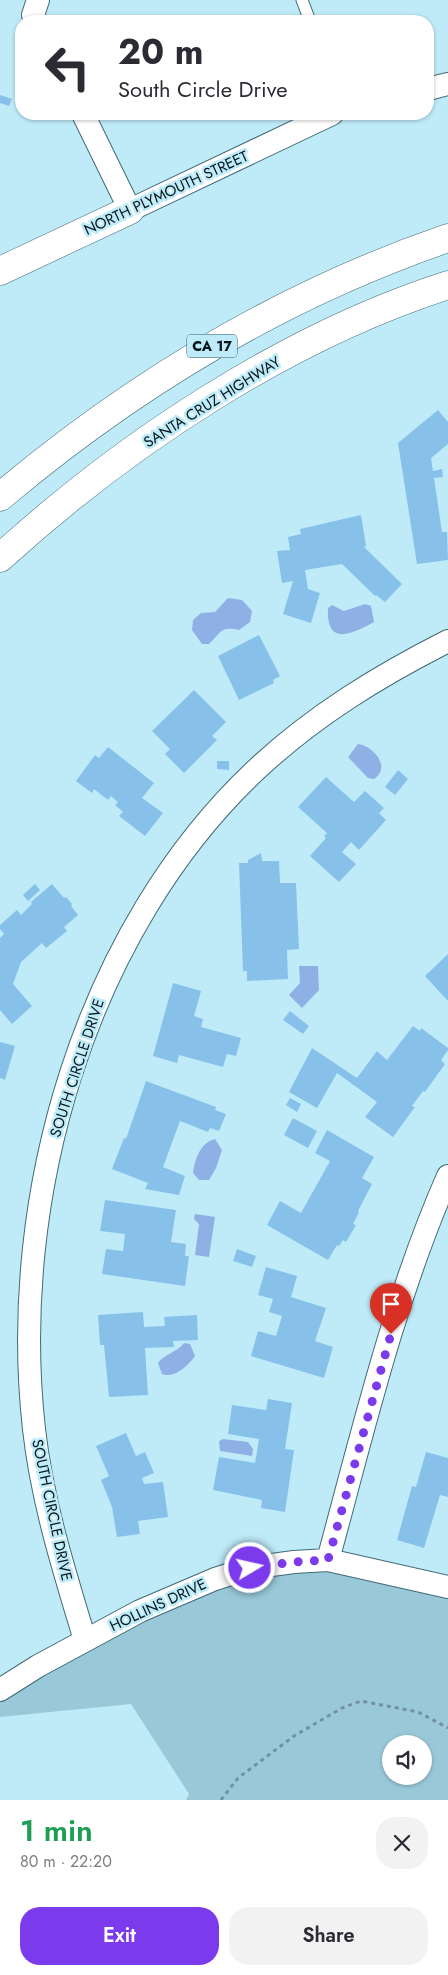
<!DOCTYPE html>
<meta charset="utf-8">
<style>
:root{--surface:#fff;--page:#f2f2f3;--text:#2b2b33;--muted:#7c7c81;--accent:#7c3aed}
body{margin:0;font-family:Jost,sans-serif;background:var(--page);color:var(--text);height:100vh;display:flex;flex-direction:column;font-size:19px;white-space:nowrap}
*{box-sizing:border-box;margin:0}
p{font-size:16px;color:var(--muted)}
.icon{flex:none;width:28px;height:28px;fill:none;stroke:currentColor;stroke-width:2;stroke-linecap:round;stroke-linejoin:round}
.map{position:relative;height:1800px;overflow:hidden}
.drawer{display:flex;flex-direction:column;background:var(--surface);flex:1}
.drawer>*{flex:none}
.banner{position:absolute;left:15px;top:15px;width:419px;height:105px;border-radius:20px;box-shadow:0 1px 4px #0004;background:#fff;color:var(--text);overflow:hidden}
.controls{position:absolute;left:382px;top:1735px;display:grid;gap:10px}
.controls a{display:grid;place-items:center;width:50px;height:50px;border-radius:50%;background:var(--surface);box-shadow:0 1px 4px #0004;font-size:25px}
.pin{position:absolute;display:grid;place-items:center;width:42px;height:42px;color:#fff;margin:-51px -21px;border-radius:50% 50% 50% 0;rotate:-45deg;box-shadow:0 0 5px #0007}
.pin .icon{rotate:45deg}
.me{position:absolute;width:55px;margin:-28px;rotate:81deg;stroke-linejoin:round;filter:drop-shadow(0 0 4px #0008)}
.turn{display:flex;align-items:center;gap:18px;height:105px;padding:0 20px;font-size:22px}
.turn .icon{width:65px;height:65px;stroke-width:2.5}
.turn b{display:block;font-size:35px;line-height:42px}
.round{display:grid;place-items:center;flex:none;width:52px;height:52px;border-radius:20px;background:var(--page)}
.headline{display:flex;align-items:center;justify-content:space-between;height:85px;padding:0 20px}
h1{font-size:30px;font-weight:600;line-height:38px;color:#1e9e55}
.action{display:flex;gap:10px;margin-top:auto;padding:10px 20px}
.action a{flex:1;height:58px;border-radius:20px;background:var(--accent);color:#fff;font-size:20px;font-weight:600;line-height:58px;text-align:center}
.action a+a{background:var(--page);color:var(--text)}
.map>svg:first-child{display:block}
.green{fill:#99c9d9;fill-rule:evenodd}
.water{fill:#8fb0e4}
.building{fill:#87c1ea}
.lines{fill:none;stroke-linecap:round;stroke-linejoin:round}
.service-casing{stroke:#416976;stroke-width:13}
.minor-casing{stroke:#416976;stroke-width:24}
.tertiary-casing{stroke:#416976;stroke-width:29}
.motorway-casing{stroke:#416976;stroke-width:29}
.path{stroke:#72939d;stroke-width:3;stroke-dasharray:4 4;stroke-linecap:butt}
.service{stroke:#fff;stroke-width:11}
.minor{stroke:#fff;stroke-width:22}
.tertiary{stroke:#fff;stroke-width:28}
.motorway{stroke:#fff;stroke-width:28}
.route{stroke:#7c3aed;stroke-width:9;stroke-dasharray:0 16.2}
.labels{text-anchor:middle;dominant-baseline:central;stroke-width:5;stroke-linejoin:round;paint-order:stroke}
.shield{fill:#bfebf9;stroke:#3c545c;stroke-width:1}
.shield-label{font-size:14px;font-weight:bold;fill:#041419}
.street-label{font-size:15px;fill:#041419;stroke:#bfebf9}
</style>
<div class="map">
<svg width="448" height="1800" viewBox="0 0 448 1800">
<rect width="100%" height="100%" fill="#bfebf9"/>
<path class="green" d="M298 1563 448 1587V1800H186L189 1794 131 1704 0 1717V1690L142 1608ZM391 1744H424V1776H391Z"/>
<path class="water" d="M228 598 242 600 252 611 250 622 239 630C220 626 221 633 209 644H202L192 630 193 620 201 613 215 612Z
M365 604 371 606 374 622C352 634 326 647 328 608L332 605 344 611Z
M358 744C373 746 392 767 374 779L368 778 348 757Z
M299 966H318L319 990 302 1008 289 995 300 983Z
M215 1139 222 1150 216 1168 209 1180H199L193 1173C195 1159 200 1143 215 1139Z
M195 1214 215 1217 209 1257 195 1255 199 1224 194 1219Z
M184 1343 190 1344 195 1356C189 1365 174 1379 162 1374L158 1363C163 1355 176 1353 184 1343Z
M223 1439 248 1442 253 1449 252 1456 220 1451 219 1441Z"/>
<path class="building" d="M0 95 12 99 9 106 0 103Z
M438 410 448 422V444L431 458 433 471 442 469 443 477 434 478 442 532H447L448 560 417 564 398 443Z
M361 515 366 546 364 547 402 584 385 602 376 595 375 596 342 564 305 570 308 589 320 593 311 623 283 614 293 581 282 583 277 551 290 550 288 537 301 534 300 529Z
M259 635 280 676 273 680 274 683 239 700 218 656Z
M194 690 226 722 212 736 217 740 184 773 165 754 170 749 152 731Z
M108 747 154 783 142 798 163 813 145 836 119 816 123 812 115 805 118 802 111 796 108 800 94 789 92 793 76 781 95 755 99 758Z
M217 761H229V770L217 769Z
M398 770 408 779 395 795 385 787Z
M326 777 354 802 365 791 384 808 379 813 386 820 359 850 351 842 342 852 356 864 339 882 310 856 326 838 324 836 327 833 298 807Z
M261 853 262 861H279L280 883H296L299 949 287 950 288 979 247 981V971H243L239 863H248V860Z
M35 884 40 890 28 901 23 895Z
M52 884 64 898 66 897 72 904 71 906 78 915 64 927 67 931 46 948 42 943 21 962 13 984 32 1006 12 1024 0 1010V938L4 934 0 929V925L17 910 21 915 32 904 31 902Z
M448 954V1001L425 976Z
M173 983 201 991 194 1016 203 1019 201 1027 241 1038 236 1056 227 1054 223 1067 179 1055 177 1063 153 1056Z
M290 1011 309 1026 303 1034 283 1020Z
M413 1026 420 1031 421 1028 448 1048V1050L441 1060 445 1064 425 1092 423 1091 412 1106 415 1107 393 1137 365 1117 377 1102 337 1073 317 1108 289 1092 312 1048 357 1078 377 1051 387 1060Z
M0 1042 15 1046 5 1080 0 1078Z
M146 1081 216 1107 215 1110 226 1114 219 1131 210 1128 208 1132 180 1121 163 1167 185 1176 179 1195 145 1189 148 1183 112 1169 124 1138 126 1139Z
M290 1098 301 1104 297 1112 286 1105Z
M293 1118 317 1131 308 1148 284 1135Z
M327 1130 374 1157 362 1178 372 1184 358 1211 359 1212 353 1224 356 1225 346 1242 343 1240 339 1246 337 1245 328 1260 267 1225 280 1201 301 1213 330 1161 315 1153Z
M105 1200 176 1210 171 1242 186 1244 185 1256H189L185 1286 102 1274 106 1249 123 1251 125 1234 100 1231Z
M237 1249 256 1256 252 1267 233 1261Z
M266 1267 297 1276 291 1297 326 1308 315 1341 333 1347 324 1378 251 1356 258 1331 276 1336 282 1316 269 1312 273 1299 258 1295Z
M143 1312 144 1327 165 1326 164 1317 197 1315 198 1340 173 1341 174 1347 145 1348 148 1395 109 1397 104 1345H100L98 1315Z
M268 1399 292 1403 285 1449 294 1450 285 1512 261 1508 262 1500 213 1490 219 1457 255 1463 259 1439 228 1434 232 1405 266 1410Z
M126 1433 136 1456 145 1452 154 1473 142 1478 144 1484 163 1482 168 1517 138 1521 140 1534 117 1537 112 1507 101 1480 109 1476 96 1446Z
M426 1452 448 1458V1497L440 1495 424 1548 397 1540 412 1486 416 1487Z"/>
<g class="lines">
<defs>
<path id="service" d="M302 0 310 21"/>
<path id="minor" d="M36 21 33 15 38 0
M428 89 448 84
M83 114 130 210 332 114
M328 1560C363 1431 394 1299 448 1176
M85 1640C64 1571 42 1501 34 1429 8 1198 85 929 258 768 315 715 379 676 448 641
M0 1690 38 1666 140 1611 215 1579 250 1568 294 1562 328 1560 448 1587"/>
<path id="tertiary" d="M0 271 130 210"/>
<path id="motorway" d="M0 497C134 384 282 295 448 238
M0 558C125 444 286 337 448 285"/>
</defs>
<use href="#service" class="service-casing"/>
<use href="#minor" class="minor-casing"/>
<use href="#tertiary" class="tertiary-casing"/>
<use href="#motorway" class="motorway-casing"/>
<path class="path" d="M221 1800 238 1778 294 1736 342 1708 361 1701 418 1712 448 1728"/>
<use href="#service" class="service"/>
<use href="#minor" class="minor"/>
<use href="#tertiary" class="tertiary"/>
<use href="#motorway" class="motorway"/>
</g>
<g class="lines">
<path class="route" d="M250 1568 294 1562 328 1560 391 1334"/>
</g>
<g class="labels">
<rect class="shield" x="187" y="334.5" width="50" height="23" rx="4"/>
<g class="shield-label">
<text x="212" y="346">CA 17</text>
</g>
<g class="street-label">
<text transform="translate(166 193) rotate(-25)">NORTH PLYMOUTH STREET</text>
<text transform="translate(212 402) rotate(-32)">SANTA CRUZ HIGHWAY</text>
<text transform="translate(77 1068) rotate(-72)">SOUTH CIRCLE DRIVE</text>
<text transform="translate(52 1510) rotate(78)">SOUTH CIRCLE DRIVE</text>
<text transform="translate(158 1605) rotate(-25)">HOLLINS DRIVE</text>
</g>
</g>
</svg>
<div class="controls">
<a><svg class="icon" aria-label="sound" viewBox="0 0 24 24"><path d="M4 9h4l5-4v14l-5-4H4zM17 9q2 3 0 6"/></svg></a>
</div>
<div class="pin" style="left:391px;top:1334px;background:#d93025"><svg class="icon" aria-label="arrive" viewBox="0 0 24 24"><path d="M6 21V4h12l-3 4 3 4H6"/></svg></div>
<svg class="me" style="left:250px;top:1568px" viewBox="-20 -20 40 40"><circle r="17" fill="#7c3aed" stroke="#fff" stroke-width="3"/><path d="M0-11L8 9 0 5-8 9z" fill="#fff"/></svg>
<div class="banner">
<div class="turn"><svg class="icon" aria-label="left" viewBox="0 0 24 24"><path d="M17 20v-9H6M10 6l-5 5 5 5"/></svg><div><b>20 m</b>South Circle Drive</div></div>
</div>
</div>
<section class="drawer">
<div class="headline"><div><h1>1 min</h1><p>80 m · 22:20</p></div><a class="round"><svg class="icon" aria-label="close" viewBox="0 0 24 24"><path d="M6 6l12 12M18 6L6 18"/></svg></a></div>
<div class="action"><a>Exit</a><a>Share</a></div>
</section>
